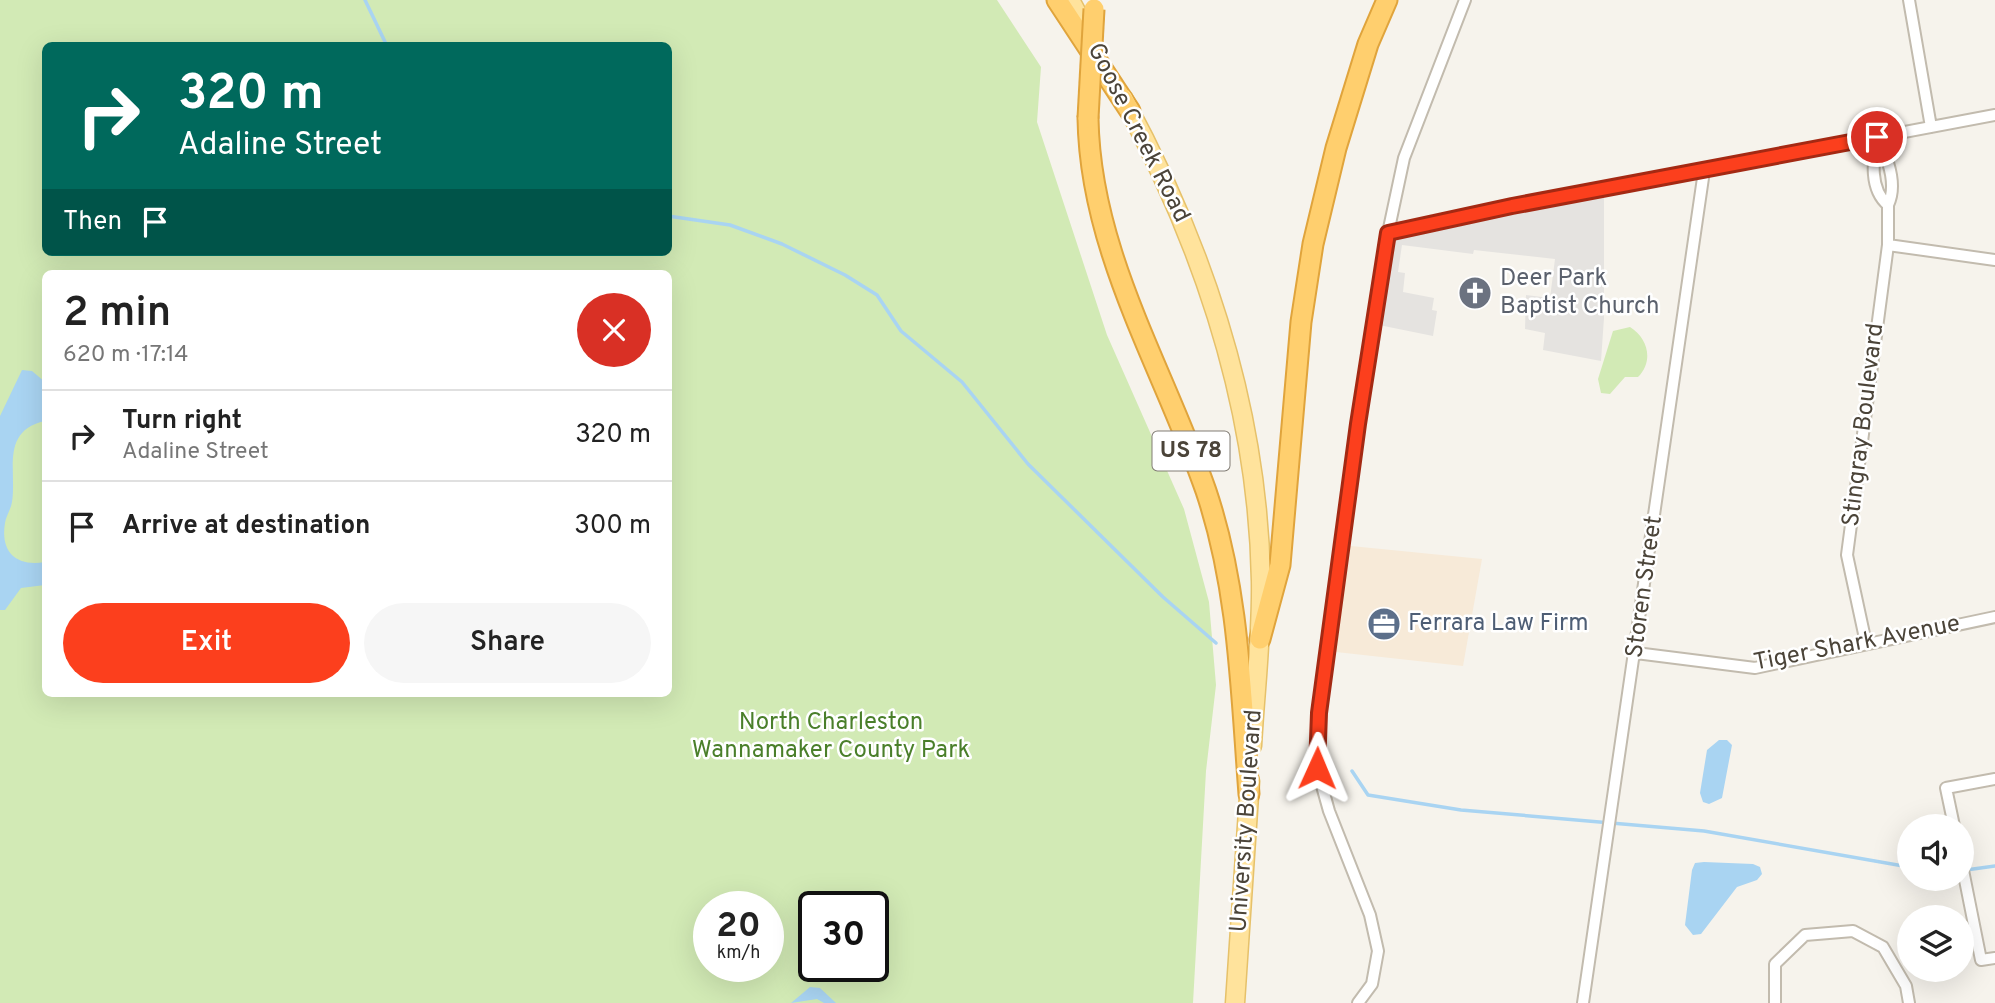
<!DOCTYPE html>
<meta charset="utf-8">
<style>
:root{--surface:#fff;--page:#f6f6f6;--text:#222;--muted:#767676;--line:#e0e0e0;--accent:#fc3f1d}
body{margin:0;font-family:Overpass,sans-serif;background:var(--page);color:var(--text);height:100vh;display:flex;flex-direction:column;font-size:26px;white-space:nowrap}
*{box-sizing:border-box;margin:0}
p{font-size:23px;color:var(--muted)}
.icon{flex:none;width:38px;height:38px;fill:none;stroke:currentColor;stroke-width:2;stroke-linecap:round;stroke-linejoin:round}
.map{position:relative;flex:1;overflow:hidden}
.sheet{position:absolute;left:42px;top:270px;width:630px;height:427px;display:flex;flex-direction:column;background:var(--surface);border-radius:10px;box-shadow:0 7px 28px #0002}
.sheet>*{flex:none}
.top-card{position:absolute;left:42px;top:42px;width:630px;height:214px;border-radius:10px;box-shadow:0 7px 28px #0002;background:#00695c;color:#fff;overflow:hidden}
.controls{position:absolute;left:1897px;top:814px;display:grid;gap:14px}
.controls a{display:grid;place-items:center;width:77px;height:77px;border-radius:50%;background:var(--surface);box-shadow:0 7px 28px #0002;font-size:35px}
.speed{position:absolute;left:693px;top:891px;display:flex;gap:14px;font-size:35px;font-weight:700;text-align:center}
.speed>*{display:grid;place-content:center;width:91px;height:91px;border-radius:50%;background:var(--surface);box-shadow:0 7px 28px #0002;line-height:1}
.speed small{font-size:18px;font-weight:400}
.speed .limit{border:4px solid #111;border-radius:10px;background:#fff;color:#111}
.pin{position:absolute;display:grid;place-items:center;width:60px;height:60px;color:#fff;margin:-30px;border:4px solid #fff;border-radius:50%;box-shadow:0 2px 7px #0007}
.me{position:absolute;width:77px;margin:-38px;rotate:1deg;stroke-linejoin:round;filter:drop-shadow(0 0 5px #0008)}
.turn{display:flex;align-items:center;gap:24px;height:147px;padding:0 21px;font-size:32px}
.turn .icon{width:91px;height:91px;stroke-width:2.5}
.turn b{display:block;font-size:49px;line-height:60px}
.then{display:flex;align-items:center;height:66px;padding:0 21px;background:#0003;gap:14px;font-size:26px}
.round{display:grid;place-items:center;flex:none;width:74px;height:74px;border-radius:37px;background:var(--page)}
.headline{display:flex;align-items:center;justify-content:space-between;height:119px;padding:0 21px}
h1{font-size:42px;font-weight:600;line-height:52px}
.button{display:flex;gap:14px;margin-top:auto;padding:14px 21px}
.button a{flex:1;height:80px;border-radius:42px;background:var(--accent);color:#fff;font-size:28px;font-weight:600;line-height:80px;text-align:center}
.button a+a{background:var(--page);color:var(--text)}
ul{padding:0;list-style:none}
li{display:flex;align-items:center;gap:21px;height:91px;padding:0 21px;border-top:2px solid var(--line)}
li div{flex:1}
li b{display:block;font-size:26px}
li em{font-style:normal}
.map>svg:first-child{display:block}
.commercial{fill:#f7ead8}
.green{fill:#d2eab5;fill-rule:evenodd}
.parking{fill:#e5e3e0}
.water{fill:#a9d4f2}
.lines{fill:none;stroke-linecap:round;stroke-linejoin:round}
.stream{stroke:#a9d4f2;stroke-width:3.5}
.street-casing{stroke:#c2bbae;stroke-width:14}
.primary-casing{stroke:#e6c16a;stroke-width:21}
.highway-casing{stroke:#e0a43c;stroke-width:23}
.street{stroke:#fff;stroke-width:10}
.primary{stroke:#ffe39c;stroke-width:18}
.highway{stroke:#ffcf6e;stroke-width:19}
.highway-bridge-casing{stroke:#e0a43c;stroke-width:23;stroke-linecap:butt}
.highway-bridge{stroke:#ffcf6e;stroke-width:19}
.route-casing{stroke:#a42913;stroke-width:18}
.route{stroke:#fc3f1d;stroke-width:12}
.labels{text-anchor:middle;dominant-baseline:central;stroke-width:5;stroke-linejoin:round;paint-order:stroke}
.shield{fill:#fff;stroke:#817c74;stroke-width:2}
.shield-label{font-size:23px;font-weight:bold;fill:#4b4439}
.street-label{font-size:24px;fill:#4b4439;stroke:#fff}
.worship-label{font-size:24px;fill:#5b616d;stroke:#fff;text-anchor:start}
.service-label{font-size:24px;fill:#4e5e75;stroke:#fff;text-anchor:start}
.park-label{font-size:24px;fill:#4a7f2a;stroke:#fff}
</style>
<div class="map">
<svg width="1995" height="1003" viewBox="0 0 1995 1003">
<rect width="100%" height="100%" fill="#f6f3ec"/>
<path class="commercial" d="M1341 545 1482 559 1463 666 1327 651Z"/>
<path class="green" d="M0 0H997L1041 67 1037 122 1107 335 1184 509 1209 602 1216 685 1206 771 1193 1003H0ZM46 46H668V252H46ZM46 273H668V693H46ZM709 906H768V966H709ZM814 906H873V966H814Z
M1630 327C1648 338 1654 361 1638 377H1625L1610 394 1601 393 1598 379 1613 331Z"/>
<path class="parking" d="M1604 189V318L1601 361 1543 350 1545 333 1525 329 1526 295 1550 298 1555 259 1474 250 1473 254 1402 245 1398 272 1405 273 1403 292 1434 298 1432 310 1437 311 1433 336 1374 324 1388 233Z"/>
<path class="water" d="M22 370 32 371 45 382V421C0 431 17 471 12 502 11 509 6 516 5 523 0 553 17 567 45 562V585L21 588 5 610H0V416Z
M1719 740H1727L1732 745 1722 798 1709 804 1703 802 1700 793 1707 750Z
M1704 862 1753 864 1760 867 1762 874 1757 880 1737 887 1701 934 1693 935 1685 925 1692 870 1695 863Z
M810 987 820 988 836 1003H824L817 999 791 1003Z"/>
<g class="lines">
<path class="stream" d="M365 0 387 46
M668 216 730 225 782 244 845 275 877 295 901 331 962 382 1028 464 1163 597 1216 643
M1352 771 1368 795 1461 810 1704 831 1909 867
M1966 870 1995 866"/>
<defs>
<path id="street" d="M1909 0 1931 127
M1877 137C1887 156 1898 184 1888 205 1869 189 1873 160 1877 137Z
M1388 233 1512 206 1995 115
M1888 245 1995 260
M1866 643 1847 555 1888 245V205
M1636 653 1755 668 1995 617
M1954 826 1946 788 1995 779
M1962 865 1981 960 1995 958
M1358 1003 1372 984 1378 951 1370 915 1329 811 1317 768 1319 713 1358 424 1388 233 1404 158 1465 0
M1583 1003 1704 171
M1775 1003V964L1805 935 1853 931 1883 947 1906 986 1909 1003"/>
<path id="primary" d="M1070 0 1085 28
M1123 98C1204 247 1258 411 1261 581 1262 636 1255 691 1252 746
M1235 1003 1250 781"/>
<path id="highway" d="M1057 0 1130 111
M1088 118C1090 252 1163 367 1206 491 1239 589 1241 692 1249 794
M1260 639 1280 565 1301 322 1313 244 1336 148 1368 44 1387 0"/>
</defs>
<use href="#street" class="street-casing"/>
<use href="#primary" class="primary-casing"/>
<use href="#highway" class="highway-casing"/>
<use href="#street" class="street"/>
<use href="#primary" class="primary"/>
<use href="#highway" class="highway"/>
<defs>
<path id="highway-bridge" d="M1088 118 1094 9"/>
</defs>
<use href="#highway-bridge" class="highway-bridge-casing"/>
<use href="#highway-bridge" class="highway-bridge"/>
</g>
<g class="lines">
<defs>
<path id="route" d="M1317 768 1319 713 1358 424 1388 233 1512 206 1877 137"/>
</defs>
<use href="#route" class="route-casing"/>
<use href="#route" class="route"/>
</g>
<defs>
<symbol id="church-disc" viewBox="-11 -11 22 22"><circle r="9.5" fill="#6b7280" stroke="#fff"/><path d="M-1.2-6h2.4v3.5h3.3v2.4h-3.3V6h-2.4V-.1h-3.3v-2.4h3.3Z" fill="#fff"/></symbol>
<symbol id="office-disc" viewBox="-11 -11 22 22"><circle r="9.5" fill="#5c6f8a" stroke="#fff"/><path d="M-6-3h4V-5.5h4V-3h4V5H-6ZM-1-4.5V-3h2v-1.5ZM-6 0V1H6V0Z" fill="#fff"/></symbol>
</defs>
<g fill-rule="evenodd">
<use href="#church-disc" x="1456" y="274" width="38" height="38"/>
<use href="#office-disc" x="1365" y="605" width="38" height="38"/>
</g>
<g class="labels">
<rect class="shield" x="1152.5" y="431.5" width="77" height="39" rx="5"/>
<g class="shield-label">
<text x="1191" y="451">US 78</text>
</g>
<g class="street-label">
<text transform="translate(1138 133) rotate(63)">Goose Creek Road</text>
<text transform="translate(1864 425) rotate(-83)">Stingray Boulevard</text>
<text transform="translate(1645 587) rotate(-82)">Storen Street</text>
<text transform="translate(1857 644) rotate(-11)">Tiger Shark Avenue</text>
<text transform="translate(1247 821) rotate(-86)">University Boulevard</text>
</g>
<g class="worship-label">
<text x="1500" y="279">Deer Park<tspan x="1500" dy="28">Baptist Church</tspan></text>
</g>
<g class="service-label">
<text x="1408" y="624">Ferrara Law Firm</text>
</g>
<g class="park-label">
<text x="831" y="723">North Charleston<tspan x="831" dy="28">Wannamaker County Park</tspan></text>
</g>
</g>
</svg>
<div class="controls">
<a><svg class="icon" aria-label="sound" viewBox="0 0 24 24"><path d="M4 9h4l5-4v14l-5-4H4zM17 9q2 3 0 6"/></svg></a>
<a><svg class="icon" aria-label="layers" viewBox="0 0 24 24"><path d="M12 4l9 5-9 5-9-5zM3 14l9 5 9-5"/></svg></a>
</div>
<div class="speed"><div>20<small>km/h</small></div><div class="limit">30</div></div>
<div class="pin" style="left:1877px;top:137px;background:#d93025"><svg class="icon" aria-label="arrive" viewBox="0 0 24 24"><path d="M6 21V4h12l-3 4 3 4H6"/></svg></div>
<svg class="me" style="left:1317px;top:768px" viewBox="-20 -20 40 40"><path d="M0-17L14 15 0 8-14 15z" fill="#fc3f1d" stroke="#fff" stroke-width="4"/></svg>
<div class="top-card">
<div class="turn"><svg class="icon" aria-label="right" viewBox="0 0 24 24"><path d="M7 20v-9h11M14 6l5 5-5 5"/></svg><div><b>320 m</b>Adaline Street</div></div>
<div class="then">Then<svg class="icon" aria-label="arrive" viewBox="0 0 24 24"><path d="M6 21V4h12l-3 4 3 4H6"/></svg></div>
</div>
<section class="sheet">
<div class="headline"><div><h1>2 min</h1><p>620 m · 17:14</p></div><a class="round" style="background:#d93025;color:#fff"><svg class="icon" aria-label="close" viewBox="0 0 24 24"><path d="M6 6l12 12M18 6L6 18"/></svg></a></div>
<ul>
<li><svg class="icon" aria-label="right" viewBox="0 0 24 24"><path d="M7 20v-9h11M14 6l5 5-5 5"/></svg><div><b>Turn right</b><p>Adaline Street</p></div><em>320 m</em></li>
<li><svg class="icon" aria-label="arrive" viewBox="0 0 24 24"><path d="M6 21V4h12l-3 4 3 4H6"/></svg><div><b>Arrive at destination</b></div><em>300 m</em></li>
</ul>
<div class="button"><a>Exit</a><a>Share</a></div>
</section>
</div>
